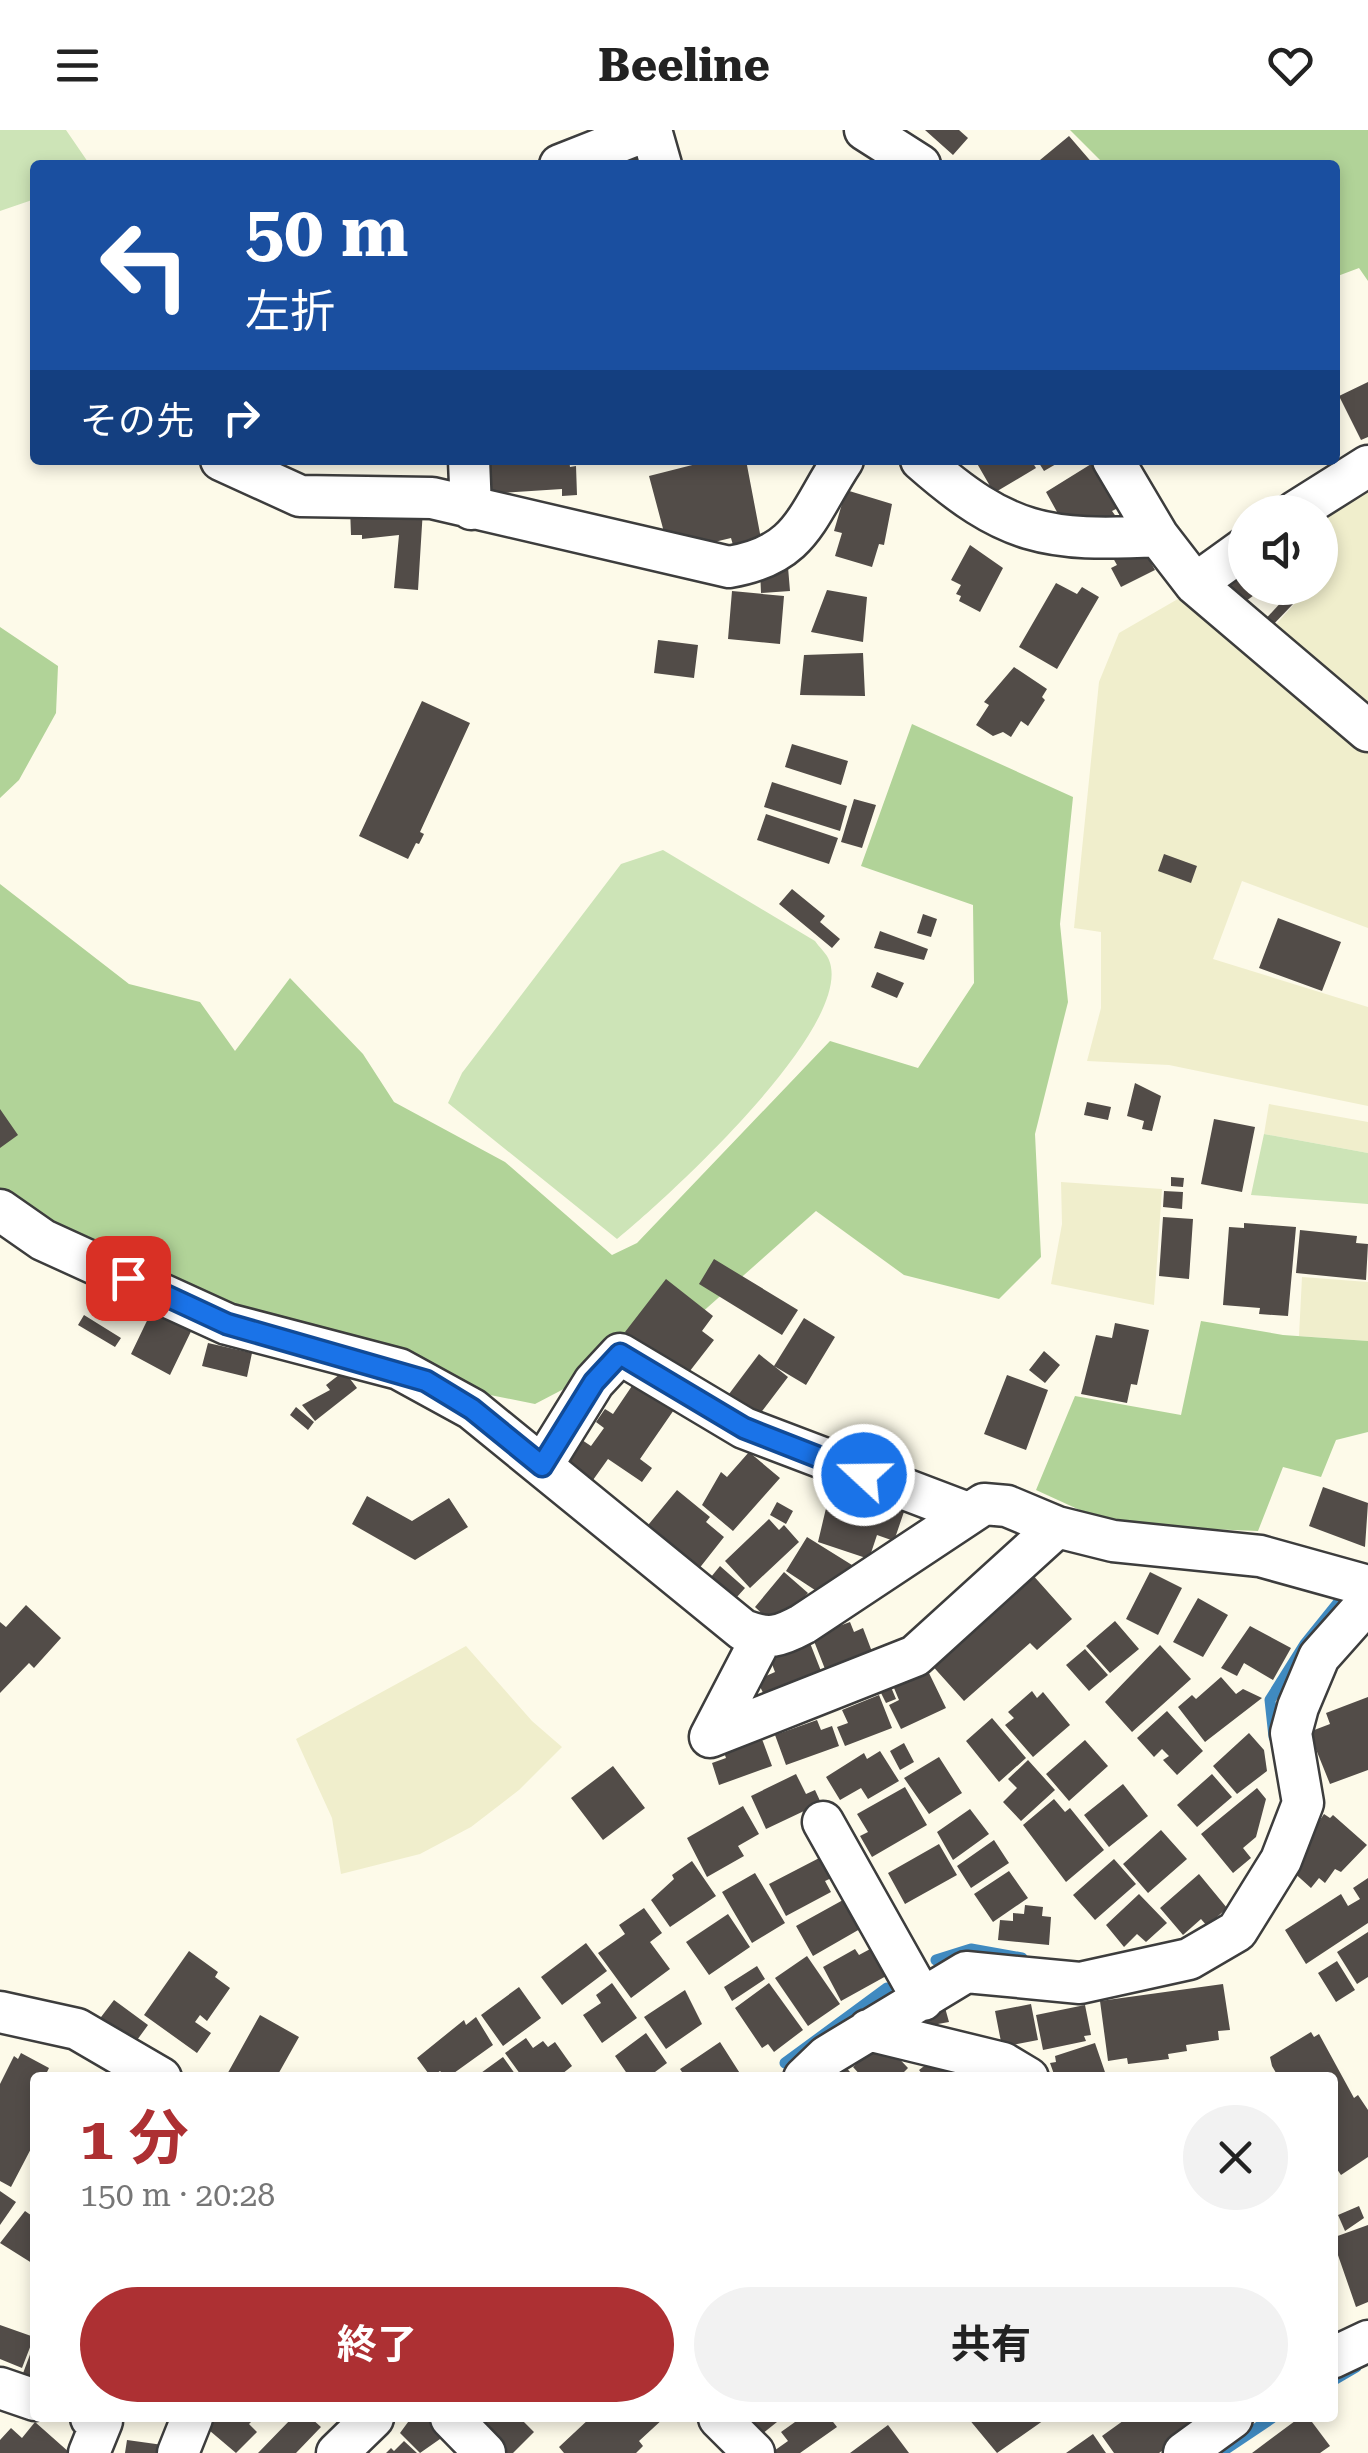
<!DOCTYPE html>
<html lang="ja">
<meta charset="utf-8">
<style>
:root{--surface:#fff;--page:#f2f2f2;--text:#222;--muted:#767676;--accent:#ad3033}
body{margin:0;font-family:"Roboto Serif","Noto Sans JP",serif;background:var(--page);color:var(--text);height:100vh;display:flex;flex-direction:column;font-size:38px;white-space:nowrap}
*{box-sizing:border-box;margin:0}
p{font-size:32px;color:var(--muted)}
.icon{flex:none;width:55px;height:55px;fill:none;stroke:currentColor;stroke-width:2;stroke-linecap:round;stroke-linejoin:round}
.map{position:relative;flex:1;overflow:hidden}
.panel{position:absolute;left:30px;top:1942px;width:1308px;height:350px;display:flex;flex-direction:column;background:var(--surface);border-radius:10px;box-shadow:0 5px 15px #0003}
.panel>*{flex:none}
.banner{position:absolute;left:30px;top:30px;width:1310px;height:305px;border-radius:10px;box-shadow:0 5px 15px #0003;background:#1a4fa0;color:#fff;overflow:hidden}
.controls{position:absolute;left:1228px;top:365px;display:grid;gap:20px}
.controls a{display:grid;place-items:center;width:110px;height:110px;border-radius:50%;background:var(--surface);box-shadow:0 5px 15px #0003;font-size:50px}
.pin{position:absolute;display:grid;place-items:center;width:85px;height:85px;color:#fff;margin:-42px;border-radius:20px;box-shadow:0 5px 15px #0006}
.me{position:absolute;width:110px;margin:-55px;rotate:291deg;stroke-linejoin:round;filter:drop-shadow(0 0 8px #0008)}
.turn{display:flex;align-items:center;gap:35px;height:210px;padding:0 50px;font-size:45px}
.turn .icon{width:130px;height:130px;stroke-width:2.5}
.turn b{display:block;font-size:70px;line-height:85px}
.then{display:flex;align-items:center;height:95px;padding:0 50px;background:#0003;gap:20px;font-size:38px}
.round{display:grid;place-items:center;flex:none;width:105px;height:105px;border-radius:52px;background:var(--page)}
.head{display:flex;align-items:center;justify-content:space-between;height:170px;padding:0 50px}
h1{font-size:60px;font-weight:700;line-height:75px;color:var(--accent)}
.button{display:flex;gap:20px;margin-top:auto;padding:20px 50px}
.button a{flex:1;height:115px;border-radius:60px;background:var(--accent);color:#fff;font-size:40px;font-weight:700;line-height:115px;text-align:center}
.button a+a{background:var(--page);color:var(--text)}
header{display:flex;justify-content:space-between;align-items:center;height:130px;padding:0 50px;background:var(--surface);font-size:45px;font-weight:700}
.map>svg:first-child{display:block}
.farmland{fill:#f0eecc}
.green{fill:#cde4b7}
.forest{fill:#b1d398}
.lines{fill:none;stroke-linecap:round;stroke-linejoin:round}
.stream{stroke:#408ac0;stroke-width:11}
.building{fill:#524c48}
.minor-casing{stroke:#3d3d3d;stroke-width:45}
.minor{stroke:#fff;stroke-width:40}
.route-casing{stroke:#114b97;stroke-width:25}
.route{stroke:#1a73e8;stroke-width:18}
</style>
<header><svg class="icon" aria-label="menu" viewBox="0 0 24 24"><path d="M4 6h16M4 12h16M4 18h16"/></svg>Beeline<svg class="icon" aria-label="heart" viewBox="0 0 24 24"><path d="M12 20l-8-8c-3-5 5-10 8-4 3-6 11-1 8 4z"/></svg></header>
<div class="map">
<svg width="1368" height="2323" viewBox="0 0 1368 2323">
<rect width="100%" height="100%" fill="#fdfae9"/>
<path class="farmland" d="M1368 346V588L1268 503 1309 458H1320V446L1337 426 1320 419V382Z
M1190 462 1368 617V798L1242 751 1213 829 1368 877V976L1169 935 1087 931 1101 878V802L1074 798 1099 552 1119 503Z
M1269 974 1368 992V1023L1264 1004Z
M1061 1052 1162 1059 1154 1175 1051 1154 1062 1094Z
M1302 1147 1368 1152V1211L1299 1206Z
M466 1516 532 1591 562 1617 519 1660 471 1697 420 1724 341 1744 332 1688 296 1609Z"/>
<path class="green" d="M0 0H66L90 35H35V69L0 81Z
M663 720 815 811C819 817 827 824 829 830 856 896 666 1069 617 1109L448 973 462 943 621 734Z
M1264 1004 1368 1023V1074L1251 1065Z"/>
<path class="forest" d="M1070 0H1368V151L1359 138 1335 147V35H1105Z
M0 497 58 536 56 583 19 650 0 668Z
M912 594 1073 667 1060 794 1068 872 1035 1004 1041 1127 999 1169 904 1145 816 1081 690 1193 535 1274 210 1209 0 1062V754L129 854 200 872 235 921 290 848 363 924 394 972 505 1032 612 1125 637 1113 830 911 918 938 974 853 973 775 861 736Z
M1201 1191 1283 1205 1368 1211V1302L1336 1310 1321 1347 1283 1337 1258 1401 1183 1398 1095 1387 1036 1360 1075 1266 1181 1285Z"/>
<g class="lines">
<path class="stream" d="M1274 1607 1270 1570 1305 1514 1338 1473
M936 1830 971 1819 1022 1828
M785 1933 887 1858
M1332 2251 1356 2237
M1220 2323 1272 2288"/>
</g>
<path class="building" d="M925 0H959L968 8 953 25Z
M1069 6 1094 35H1045L1040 30Z
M1368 252V307L1361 310 1339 266Z
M483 330H569L570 337 576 336 577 365 562 366V359L486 364Z
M712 330H746L762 414 735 422 731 408 706 414 665 406 649 346Z
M975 330H1031L1036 338 994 363Z
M1037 330H1063L1044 341Z
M1096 331 1122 376 1112 381 1117 388 1103 395 1099 387 1082 396 1062 391 1046 362Z
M846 360 892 374 884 415 879 414 872 437 835 426 842 403 834 401Z
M350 378 423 379 418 460 394 458 399 405 362 409V405H351Z
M970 415 1003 438 980 482 959 471 961 466 956 464 961 455 951 450Z
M1132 418 1145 422 1155 440 1121 457 1111 438 1117 435 1113 428Z
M788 437 790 461 761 463 760 439Z
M1245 438V458L1261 460 1242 474 1226 452Z
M1056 453 1077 464 1082 457 1099 467 1057 539 1019 517Z
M827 460 867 467 863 512 811 502Z
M732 461 784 466 780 514 728 509Z
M1286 467 1293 474 1267 501 1260 495Z
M658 510 698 515 694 548 654 543Z
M863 523 865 566 800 565 804 525Z
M1014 537 1047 559 1042 567 1045 570 1028 596 1021 591 1011 607 1003 602 993 606 976 595 989 575 984 572Z
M422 571 470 593 420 702 424 704 419 714 416 713 408 729 359 706Z
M792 614 848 631 841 655 785 637Z
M772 652 847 676 840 701 764 677Z
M854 669 876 675 862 718 841 712Z
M766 684 838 708 829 734 757 710Z
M1164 724 1197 736 1191 753 1158 741Z
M792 759 825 786 820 792 840 809 832 818 779 774Z
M923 784 937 789 931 807 917 803Z
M1278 788 1341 812 1322 861 1259 838Z
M880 801 928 819 924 830 874 818Z
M877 842 904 853 897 868 871 857Z
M1135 953 1161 966 1152 1001 1142 999 1144 991 1127 986Z
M1087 972 1111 977 1108 990 1084 985Z
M0 979 18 1005 0 1018Z
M1214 989 1255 997 1242 1062 1201 1054Z
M1171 1047 1184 1048 1183 1057 1171 1056Z
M1164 1061 1183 1062 1182 1079 1163 1077Z
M1163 1087 1193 1089 1189 1149 1159 1146Z
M1244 1093 1296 1097 1288 1186 1259 1184 1260 1178 1223 1175 1229 1097 1244 1098Z
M1300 1100 1357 1106 1356 1113 1368 1114 1366 1150 1296 1143Z
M714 1129 798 1180 782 1205 699 1154Z
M666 1149 713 1186 702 1201 714 1210 686 1246 625 1202Z
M156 1172 196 1191 170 1245 131 1224Z
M84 1185 121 1208 115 1217 78 1195Z
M804 1188 835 1207 806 1255 774 1236Z
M1115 1193 1149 1200 1137 1255 1131 1254 1127 1273 1081 1264 1096 1205 1112 1208Z
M208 1213 252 1223 247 1247 202 1236Z
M1044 1221 1060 1235 1045 1253 1029 1240Z
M759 1224 788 1247 756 1289 726 1268Z
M344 1241 357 1258 315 1291 302 1275 330 1260 326 1255Z
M1007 1245 1048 1260 1026 1320 984 1304Z
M638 1247 678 1274 640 1329 652 1338 642 1352 608 1329 593 1350 566 1332 582 1310 591 1316 604 1298 596 1292 605 1279 613 1284Z
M296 1277 314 1292 308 1300 290 1285Z
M749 1322 780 1348 733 1401 702 1375 721 1342 727 1347Z
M832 1353 907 1373 894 1411 877 1405 869 1429 818 1412Z
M1323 1357 1368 1373 1365 1417 1309 1396Z
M677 1360 710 1387 706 1392 724 1407 698 1440 644 1400Z
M367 1366 412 1391 449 1368 468 1397 415 1430 352 1394Z
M777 1372 793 1381 786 1394 770 1385Z
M769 1389 779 1400 784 1395 799 1412 750 1458 725 1431Z
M807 1407 852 1435 853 1441 833 1454 830 1452 821 1464 786 1441Z
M720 1436 745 1458 728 1477 695 1450 704 1441 711 1447Z
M784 1442 808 1463 777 1498 755 1477Z
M1150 1442 1182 1458 1158 1505 1126 1489Z
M1031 1443 1072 1489 1037 1520 1030 1513 964 1571 929 1532Z
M1198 1468 1228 1485 1203 1527 1173 1512Z
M26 1475 61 1508 34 1538 29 1533 0 1563V1492L6 1497Z
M1115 1491 1139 1519 1110 1543 1086 1516Z
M850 1492 854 1502 863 1498 874 1527 846 1538 843 1532 825 1539 812 1506Z
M1250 1496 1291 1518 1273 1550 1244 1533 1237 1546 1221 1538Z
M810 1513 821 1541 764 1565 757 1550 775 1542 770 1529Z
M1160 1515 1191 1549 1132 1602 1105 1572Z
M1085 1519 1108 1545 1089 1561 1066 1535Z
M928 1541 946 1578 901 1599 889 1575 899 1570 894 1558Z
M1221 1547 1236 1564 1243 1559 1262 1568 1205 1612 1178 1577 1192 1565 1196 1569Z
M888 1550 896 1569 886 1573 877 1555Z
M1032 1561 1037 1568 1043 1562 1070 1595 1033 1627 1005 1595 1014 1588 1008 1582Z
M879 1565 892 1598 845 1616 837 1597 848 1593 842 1580Z
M1368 1567V1640L1330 1654 1309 1602 1330 1594 1326 1583Z
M1167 1581 1203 1621 1177 1645 1163 1630 1169 1626 1162 1619 1154 1627 1137 1608Z
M992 1588 1026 1628 999 1652 966 1611Z
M817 1590 821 1600 832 1596 839 1616 786 1635 775 1605Z
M759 1601 772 1636 719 1655 712 1633 726 1628 721 1614Z
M1249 1603 1264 1620 1267 1641 1237 1664 1213 1636Z
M1085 1610 1108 1636 1069 1671 1046 1644Z
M904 1613 914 1632 900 1640 890 1621Z
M880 1621 899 1651 868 1669 861 1658 840 1670 826 1647 864 1623 867 1629Z
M939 1627 962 1663 929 1684 904 1648Z
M1028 1630 1055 1660 1021 1691 1003 1672 1017 1658 1008 1649Z
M613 1636 645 1678 603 1710 571 1668Z
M796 1644 806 1664 815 1660 821 1673 766 1699 751 1666Z
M1212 1644 1232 1667 1197 1697 1177 1675Z
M1123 1654 1148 1686 1109 1717 1084 1685Z
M905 1657 927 1695 872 1727 860 1706 868 1702 857 1684Z
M1257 1658 1266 1669 1256 1707 1243 1718 1251 1728 1233 1743 1201 1704Z
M1054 1669 1065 1682 1070 1678 1104 1720 1066 1752 1023 1695Z
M743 1676 759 1704 738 1716 744 1726 707 1747 687 1708Z
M970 1679 989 1704 953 1730 937 1702Z
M1324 1684 1330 1688 1333 1685 1367 1715 1341 1742 1335 1739 1325 1753 1319 1748 1311 1758 1291 1740 1305 1726 1299 1721Z
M1161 1700 1187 1729 1148 1763 1123 1734Z
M994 1710 1009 1733 971 1758 957 1736Z
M939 1714 957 1745 905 1774 888 1743Z
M825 1725 836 1746 825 1751 831 1762 786 1786 769 1754Z
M1114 1729 1136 1754 1095 1790 1073 1765Z
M692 1731 716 1766 670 1797 651 1770 674 1749 672 1745Z
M1009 1741 1028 1768 993 1792 974 1764Z
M755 1743 785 1793 752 1813 722 1762Z
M1199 1744 1227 1778 1207 1796 1201 1789 1183 1805 1160 1778Z
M1368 1748V1793L1306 1834 1285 1800 1341 1764 1348 1776 1360 1769 1353 1758Z
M1139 1764 1167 1793 1146 1812 1137 1804 1124 1817 1106 1795Z
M843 1770 860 1799 813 1826 796 1796Z
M1025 1775 1043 1777 1042 1786 1051 1787 1049 1815 998 1810 1000 1790 1013 1791V1783L1024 1784Z
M644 1778 662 1803 650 1812 670 1839 631 1868 598 1823 625 1804 619 1795Z
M728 1784 750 1817 709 1845 686 1812Z
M1368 1802V1847L1357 1854 1337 1822Z
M586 1813 607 1841 562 1875 541 1847Z
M872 1818 888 1845 841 1871 823 1837 855 1819 859 1825Z
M189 1821 218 1842 215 1847 230 1858 207 1891 200 1885 195 1892 211 1903 197 1923 144 1885Z
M807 1826 840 1874 808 1896 775 1848Z
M1337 1831 1355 1860 1336 1872 1318 1843Z
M757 1836 765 1849 732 1871 724 1857Z
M612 1853 637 1888 602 1913 583 1885 601 1873 596 1865Z
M769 1853 803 1900 774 1922 768 1914 762 1918 735 1878Z
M1223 1854 1230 1900 1218 1901 1219 1910 1186 1915 1187 1921 1168 1924 1169 1929 1128 1934 1127 1928 1108 1931 1100 1871Z
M519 1857 541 1888 503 1916 481 1885Z
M685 1860 702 1894 666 1919 644 1887Z
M114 1870 148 1895 132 1917 98 1891Z
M944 1874 949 1892 927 1896 923 1880Z
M1031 1874 1038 1910 1002 1917 995 1881Z
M1085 1875 1091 1905 1084 1906 1086 1911 1043 1920 1036 1885Z
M260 1885 299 1907 276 1948H225Z
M476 1887 493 1915 447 1948 440 1941 431 1947 417 1928 464 1890 466 1895Z
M1311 1902 1314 1907 1319 1904 1354 1968 1358 1965 1368 1980V2027L1341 2045 1332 2032V1948H1279L1272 1936 1270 1927Z
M646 1903 667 1933 647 1948H630L615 1926Z
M526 1908 533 1918 543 1911 548 1917 555 1912 572 1936 557 1948H523L505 1923Z
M720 1912 741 1945 686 1948 680 1939Z
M1095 1913 1107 1948H1070L1068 1943 1055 1947 1050 1933 1056 1932 1055 1926Z
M877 1915 889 1918 908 1938 898 1948H863L853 1937Z
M21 1923 49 1938 44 1948H35V2011L11 2057 0 2051V1954L14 1926 18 1929Z
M503 1927 518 1948H474Z
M936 1927 953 1948H925L919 1940Z
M845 1936 855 1948H825Z
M0 2061 16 2072 0 2095Z
M1359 2076 1364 2088 1345 2101 1338 2085Z
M25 2081 35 2088V2135L0 2113Z
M1368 2095V2172L1356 2177 1332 2108Z
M0 2195 34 2207 22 2238 0 2229Z
M35 2211V2250L22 2246Z
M210 2288H255L249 2294 257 2302 236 2323 203 2295Z
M292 2288H311L321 2297 296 2323H258Z
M411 2288H436L450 2302 420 2323 400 2303Z
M484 2288H520L534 2302 513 2323H507L478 2294Z
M590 2288H664L639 2311 643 2316 636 2323H564L559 2317Z
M740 2288H782L757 2308Z
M792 2288H830L837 2297 800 2323H771L788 2311 781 2302 795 2292Z
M968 2288H1047L997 2323Z
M1127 2288H1185L1192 2298 1159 2323H1114L1102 2306Z
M1299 2288H1309L1330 2316 1320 2323H1252Z
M35 2292 70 2323H0V2310L11 2298 22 2308Z
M888 2295 909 2323H850Z
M1093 2304 1106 2323H1066Z
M127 2310 163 2315 162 2323H125Z
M404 2311 417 2323H386L391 2318 394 2321Z"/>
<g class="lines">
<defs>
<path id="minor" d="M651 0 661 35
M865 0 920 35
M560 35 649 0
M221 330 300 366 432 368 729 437C802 425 806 386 843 330
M469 330 471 379
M921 330C1006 405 1046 412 1158 406
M1113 330 1158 406 1195 454 1368 601
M1295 382 1368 336
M1195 454 1245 418
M0 1080 43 1110 227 1194 399 1239 472 1279 743 1500C769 1510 779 1507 803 1494L984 1374 1007 1376 1057 1397 1113 1411 1260 1426 1368 1456
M542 1336 594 1252 620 1224 744 1298 965 1382
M762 1507 710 1607 915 1526 1057 1397
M823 1692 923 1870
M0 1882 77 1899 161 1948
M868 1900 1003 1933 1028 1948
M804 1948 827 1926 966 1842 1080 1853 1189 1829 1237 1801 1281 1730 1303 1673 1291 1603 1298 1577 1319 1527 1368 1472
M1332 2228 1368 2211
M0 2258 35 2270
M451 2288 485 2323
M719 2288 754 2323
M89 2323 102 2291 91 2288
M178 2323 192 2288
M337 2323 373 2288
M1184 2323 1232 2288"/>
</defs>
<use href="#minor" class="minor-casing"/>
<use href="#minor" class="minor"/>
</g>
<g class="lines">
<defs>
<path id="route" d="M128 1148 227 1194 426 1251 472 1279 542 1336 594 1252 620 1224 744 1298 864 1345"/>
</defs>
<use href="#route" class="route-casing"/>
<use href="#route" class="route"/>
</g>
</svg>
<div class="controls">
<a><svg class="icon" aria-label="sound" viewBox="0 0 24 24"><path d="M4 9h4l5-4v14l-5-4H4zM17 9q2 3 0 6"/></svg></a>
</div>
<div class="pin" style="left:128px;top:1148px;background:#d93025"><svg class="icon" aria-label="arrive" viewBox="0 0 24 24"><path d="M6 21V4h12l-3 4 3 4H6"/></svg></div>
<svg class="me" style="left:864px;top:1345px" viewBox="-20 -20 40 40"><circle r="17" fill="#1a73e8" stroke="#fff" stroke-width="3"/><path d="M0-11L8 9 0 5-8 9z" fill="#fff"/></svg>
<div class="banner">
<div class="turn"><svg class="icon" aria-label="left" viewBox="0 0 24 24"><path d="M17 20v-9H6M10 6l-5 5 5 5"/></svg><div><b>50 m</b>左折</div></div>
<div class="then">その先<svg class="icon" aria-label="right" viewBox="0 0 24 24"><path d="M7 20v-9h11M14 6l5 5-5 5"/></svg></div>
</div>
<section class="panel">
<div class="head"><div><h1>1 分</h1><p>150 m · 20:28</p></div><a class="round"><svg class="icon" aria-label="close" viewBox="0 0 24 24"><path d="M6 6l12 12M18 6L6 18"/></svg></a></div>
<div class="button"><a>終了</a><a>共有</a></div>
</section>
</div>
